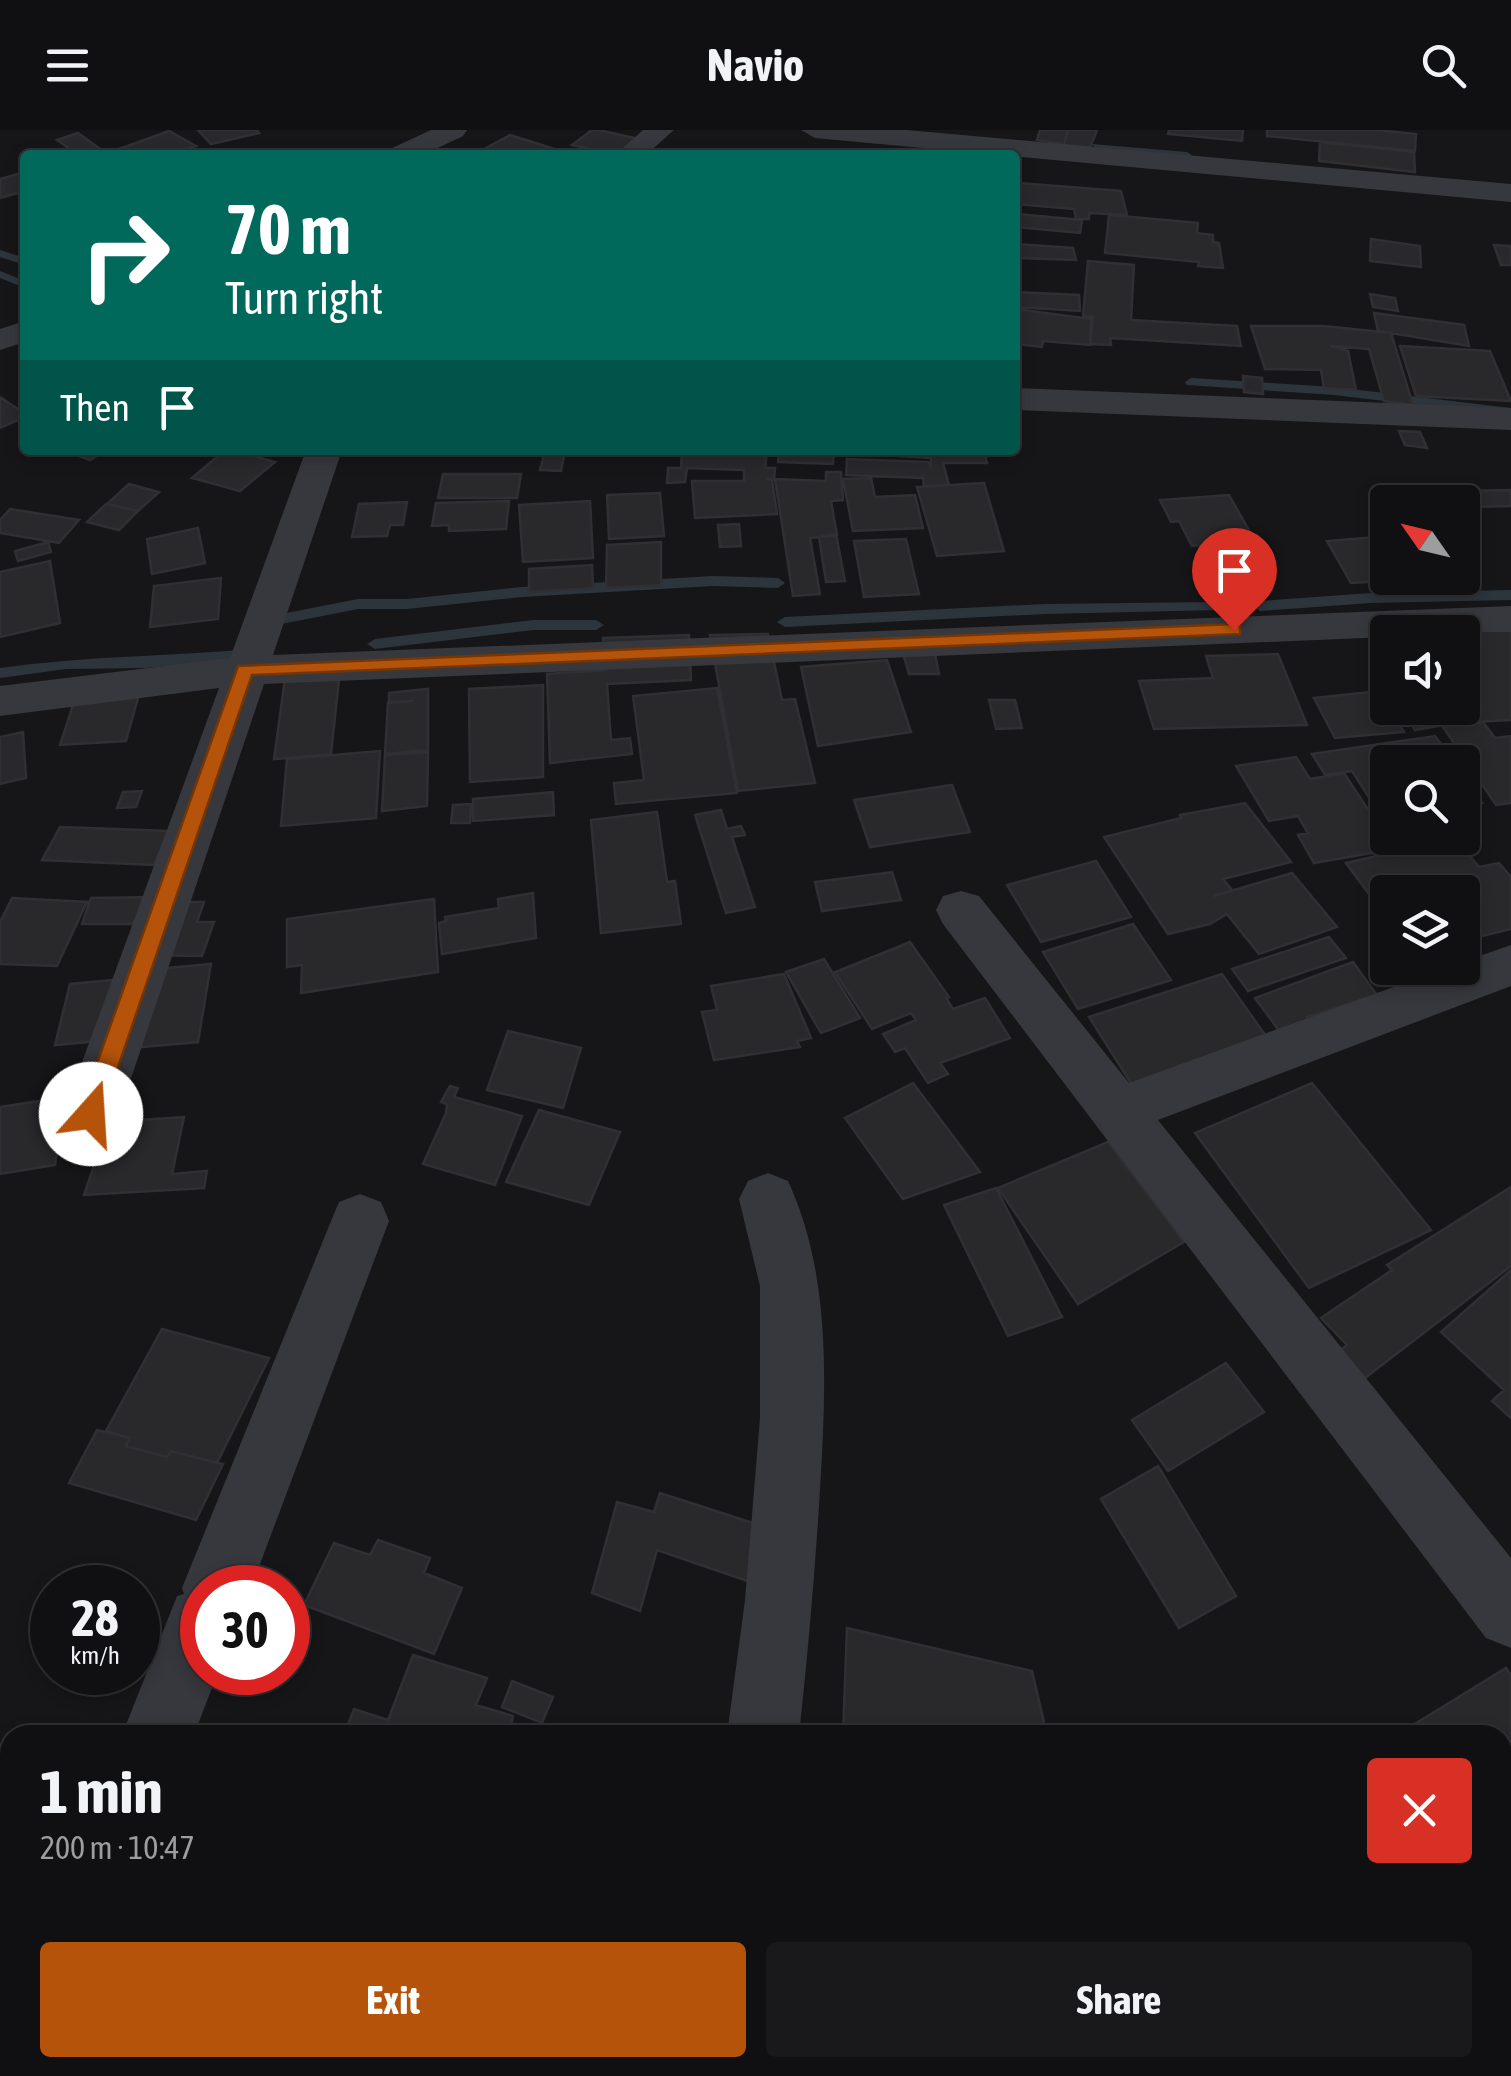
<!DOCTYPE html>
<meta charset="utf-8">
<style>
:root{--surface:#101012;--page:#19191b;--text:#f1f3f6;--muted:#9c9d9f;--line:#303032;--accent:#b45309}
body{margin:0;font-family:"Asap Condensed",sans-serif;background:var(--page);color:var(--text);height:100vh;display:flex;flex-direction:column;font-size:38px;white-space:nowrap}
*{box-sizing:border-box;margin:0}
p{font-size:32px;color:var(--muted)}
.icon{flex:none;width:55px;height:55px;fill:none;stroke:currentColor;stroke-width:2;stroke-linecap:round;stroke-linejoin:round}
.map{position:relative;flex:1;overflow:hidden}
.drawer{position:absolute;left:0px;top:1595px;width:1512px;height:352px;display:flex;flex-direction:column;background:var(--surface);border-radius:30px 30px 0 0;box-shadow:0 5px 15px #0003,0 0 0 2px var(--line)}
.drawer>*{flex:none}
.guide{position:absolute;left:20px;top:20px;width:1000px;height:305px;border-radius:10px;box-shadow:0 5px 15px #0003,0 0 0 2px var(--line);background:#00695c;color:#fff;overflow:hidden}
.needle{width:65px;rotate:304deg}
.controls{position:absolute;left:1370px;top:355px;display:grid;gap:20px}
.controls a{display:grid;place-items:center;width:110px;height:110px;border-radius:10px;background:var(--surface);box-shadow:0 5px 15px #0003,0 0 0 2px var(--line);font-size:50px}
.speed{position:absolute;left:30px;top:1435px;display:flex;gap:20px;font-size:50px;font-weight:700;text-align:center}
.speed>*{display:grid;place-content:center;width:130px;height:130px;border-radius:50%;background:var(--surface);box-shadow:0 5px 15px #0003,0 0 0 2px var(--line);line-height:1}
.speed small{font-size:25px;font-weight:400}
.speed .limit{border:15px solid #d22;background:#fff;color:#111}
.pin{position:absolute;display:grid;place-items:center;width:85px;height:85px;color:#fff;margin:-102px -42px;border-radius:50% 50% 50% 0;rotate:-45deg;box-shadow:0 0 10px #0007}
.pin .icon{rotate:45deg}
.me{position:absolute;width:110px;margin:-55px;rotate:19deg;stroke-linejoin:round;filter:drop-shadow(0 0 8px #0008)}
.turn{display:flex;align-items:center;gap:35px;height:210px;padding:0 40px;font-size:45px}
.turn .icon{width:130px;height:130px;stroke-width:2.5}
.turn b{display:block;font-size:70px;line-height:85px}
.then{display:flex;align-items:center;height:95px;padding:0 40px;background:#0003;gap:20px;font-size:38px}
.round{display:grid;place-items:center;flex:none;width:105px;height:105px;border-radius:10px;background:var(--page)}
.overview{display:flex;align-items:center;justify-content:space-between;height:170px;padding:0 40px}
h1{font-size:60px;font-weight:700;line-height:75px}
.action{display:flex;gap:20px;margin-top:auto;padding:20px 40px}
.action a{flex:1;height:115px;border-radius:10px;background:var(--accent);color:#fff;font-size:40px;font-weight:700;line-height:115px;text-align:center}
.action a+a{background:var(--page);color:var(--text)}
header{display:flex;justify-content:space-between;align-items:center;height:130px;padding:0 40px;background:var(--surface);font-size:45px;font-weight:700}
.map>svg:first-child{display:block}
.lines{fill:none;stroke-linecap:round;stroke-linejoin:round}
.stream{fill:#2c353c;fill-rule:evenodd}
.building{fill:#29292c;stroke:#303034;stroke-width:2.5}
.minor{fill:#37383d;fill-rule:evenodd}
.route{fill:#b45309;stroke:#753606;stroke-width:2.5}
</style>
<header><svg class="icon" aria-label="menu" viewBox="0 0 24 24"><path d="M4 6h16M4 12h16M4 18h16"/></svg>Navio<svg class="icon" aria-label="search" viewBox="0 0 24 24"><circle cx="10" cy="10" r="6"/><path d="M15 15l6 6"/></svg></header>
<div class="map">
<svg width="1511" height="1946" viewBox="0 0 1511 1946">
<rect width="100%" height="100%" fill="#161618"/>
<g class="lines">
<path class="stream" d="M1092 14 1187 22 1192 25 1187 28 1096 19Z
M0 120 25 128V135L0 127Z
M0 141 25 151V158L0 148Z
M1191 248 1334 257 1511 278V286L1334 265 1187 255 1185 252Z
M713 446 778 448 785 453 778 458 713 456 522 467 407 479H358L261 498 253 493 261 488 358 469H407L522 457Z
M1511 460V470L1371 473 1260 481 1253 476 1260 471 1371 463Z
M1214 472 1221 477 1219 480 1045 484 785 497 777 492 785 487 1045 474Z
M533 490H596L604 495 596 500H533L375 519 367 514 375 509Z
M256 519 264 524 261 528 145 538 66 539 0 548V538C85 526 171 526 256 519Z"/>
</g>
<path class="building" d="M198 0H257L259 3 211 14Z
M592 0H598L639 9 619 25 572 15Z
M1040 0H1068L1064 14 1037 10Z
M1068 0H1097L1089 21 1058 17 1064 14Z
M1169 0H1243L1242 11 1168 4Z
M1267 0H1377L1416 4 1415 21 1267 6Z
M169 1 196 16 171 25H130L119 19Z
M78 3 103 21 78 25 57 10Z
M510 5 561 21 553 25H473Z
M1320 12 1414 22 1415 42 1319 31Z
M25 42V61L0 68V49Z
M1018 53 1121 61 1127 85 1089 83V89H1076L1074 79 1015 74Z
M1015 84 1082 90 1080 103 1015 97Z
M1109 85 1198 93 1197 103 1213 105V112L1219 113 1223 138 1198 136 1199 132 1105 123Z
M1371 109 1420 116 1421 137 1370 131Z
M1015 114 1073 118 1076 130 1015 128Z
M1494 115 1511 116V135H1501Z
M1088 131 1134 135 1131 190 1237 196 1241 216 1110 208 1111 215 1090 214 1093 187 1083 186Z
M1015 162 1079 165 1080 181 1015 177Z
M1370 164 1395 168 1398 181 1373 177Z
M1015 179 1091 189 1090 215 1043 211 1042 217 1015 214Z
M1374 183 1464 195 1469 216 1378 201Z
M1251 196H1323L1391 203 1413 275 1384 271 1369 219 1330 216 1348 221 1356 260 1324 258 1321 240 1265 239Z
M1400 216 1490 221 1511 271 1416 266Z
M1243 246 1262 248 1263 264 1244 262Z
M0 267 21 281 25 279V287L0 298Z
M1399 301 1420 302 1427 318 1405 315Z
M61 320H108L90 330Z
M225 320H232L275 332 240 361 192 348Z
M682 320H767L765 338H775L774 350 766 349 772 350 777 384 695 388 692 351H744V340L687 338 685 352 667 353 668 338H681Z
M779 320H834L833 334 778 332Z
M852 320H984L987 333H943L949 355 924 356 923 348 846 345 847 329 928 332 931 338V328L852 323Z
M544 325 564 326 561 341 540 340Z
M826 342H841L843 370 831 371 837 405 810 408 820 464 793 466 775 349 826 351Z
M443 344H521L517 368H438Z
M871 348 875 367 915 365 923 398 853 401 843 349Z
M984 353 1004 421 937 426 917 357Z
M129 354 159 362 138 381 107 374Z
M1511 360V376L1473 377 1464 361Z
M660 363 664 406 609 409 607 365Z
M1229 365 1255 411 1192 416 1179 391 1171 392 1160 370Z
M509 371 506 399 449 401V395L432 396 436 373Z
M590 371 593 428 523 432 519 375Z
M407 372 403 395H390L387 406 352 407 359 374Z
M106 374 138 381 119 400 87 392Z
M10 379 79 390 59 413 0 403V390Z
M739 394 741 416 720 417 718 395Z
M198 398 205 433 152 444 147 409Z
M836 404 845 451 826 452 819 407Z
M1377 407 1388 424V448L1403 450 1351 453 1327 411Z
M906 409 919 464 864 467 854 411Z
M48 412 51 422 18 431 15 421Z
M661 412V455L606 458 607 415Z
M50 431 60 493 0 507V442Z
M592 435 593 458 529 462V439Z
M221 448 218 489 150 497 154 456Z
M1511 500V590L1473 592 1462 572V502H1441Z
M768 504 782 570 795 569 815 653 738 661 710 505Z
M689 505 691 550 607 554 611 610 630 608 632 624 550 633 547 544 606 540 603 508Z
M933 514 939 544H909L901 516Z
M1278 524 1307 595 1154 599 1139 551 1213 548 1206 526Z
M341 530 331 624 274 629 287 534Z
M887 530 911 602 818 616 801 537Z
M543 555V647L470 652 469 559Z
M717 558 737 663 616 674 614 653 644 650 633 566Z
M428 559V620L385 624 388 573 414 571 389 572V563Z
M1379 561 1404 602 1335 608 1314 568Z
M138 568 126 611 60 615 74 572Z
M989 570H1015L1022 598 996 599Z
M1402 578H1457L1466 591 1415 600Z
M1483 592 1495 608 1511 606V673L1496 675 1443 597Z
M23 602 26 648 0 654V607Z
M1435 606 1454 632H1388V675L1375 677 1352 641 1325 645 1312 624Z
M380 621 376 688 281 696 287 629Z
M428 622 427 676 382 681 385 625Z
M1296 627 1310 649 1344 643 1394 719 1314 733 1298 705 1308 703 1298 686 1269 691 1236 636Z
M1462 645 1482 673 1462 676Z
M952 655 970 702 870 717 854 670Z
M142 661 136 677 117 678 123 662Z
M553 662 554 685 473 691V669Z
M1245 673 1291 732 1223 749 1232 760 1214 766 1292 743 1337 797 1259 824 1227 784 1210 794 1168 804 1104 707 1181 688 1180 685Z
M471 674 470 693H451L453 675Z
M721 680 727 699 741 696 745 705 732 707 755 777 726 783 695 685Z
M657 682 667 752 675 751 681 794 601 803 591 690Z
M60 697 168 701 154 735 42 730Z
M1418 708H1455L1479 737 1499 733 1511 747V799L1462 811V762H1388V790L1346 733 1424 715Z
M1096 731 1131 787 1041 812 1007 755Z
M892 742 901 770 822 781 815 752Z
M533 763 536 808 442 824 439 793 446 791 445 787 499 778 498 769Z
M154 767 140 794H82L91 768Z
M12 768 87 772 57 836 0 834V792Z
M434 769 438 842 301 863 302 835 287 837V789Z
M156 772H204L197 792H214L202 826 137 825Z
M1133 794 1171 850 1078 879 1043 822Z
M1329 807 1346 828 1248 861 1232 839Z
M910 812 949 867 946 868 953 879 985 868 1010 908 940 933 948 944 928 953 905 918 895 922 883 904 916 890 911 883 872 899 835 842Z
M824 829 860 888 821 903 786 842Z
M1353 832 1377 865 1307 887 1316 901 1286 910 1255 868Z
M211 834 198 912 141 917 143 907 55 915 70 854 156 846 157 839Z
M784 844 811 908 797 911 800 917 714 930 702 882 717 880 711 856Z
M1222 844 1268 909 1132 955 1089 887Z
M508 901 581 918 563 978 487 960Z
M913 953 980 1042 903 1069 845 988Z
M1312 953 1431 1100 1309 1158 1195 1003Z
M450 956 458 958 454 967 522 986 495 1055 423 1034 446 983 447 974 441 972Z
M65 967 55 1035 0 1044V977Z
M539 980 620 1002 589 1075 506 1052Z
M184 987 172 1044 207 1041 204 1058 84 1065 109 992Z
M1108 1012 1184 1112 1078 1174 998 1058Z
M1511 1057V1136L1361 1251 1336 1224 1347 1215 1321 1188 1392 1140 1387 1135Z
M996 1058 1062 1187 1008 1206 944 1075Z
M1511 1140V1288L1492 1271 1504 1260 1441 1202Z
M162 1199 269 1228 217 1333 171 1321 167 1327 126 1316 130 1308 106 1301Z
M1226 1233 1264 1282 1168 1341 1132 1290Z
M97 1300 130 1308 126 1316 167 1327 171 1321 223 1334 196 1390 69 1353Z
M1158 1336 1236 1466 1179 1498 1101 1369Z
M660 1363 781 1402 771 1459 657 1420 640 1481 592 1463 617 1372 654 1382Z
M378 1410 430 1428 424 1443 462 1458 434 1524 304 1475 334 1413 370 1425Z
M847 1498 1032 1541 1047 1605H843Z
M413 1525 487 1548 476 1575 513 1586 509 1605H344L354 1579 388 1590Z
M1506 1538 1511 1545V1702L1502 1708V1605H1397Z
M512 1551 553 1567 542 1593 502 1577Z
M1511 1756V1946H1394L1389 1938H1502V1764Z
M225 1938H415L411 1946H245Z
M442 1938H474L472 1946H439Z
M818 1938H1073V1946H818Z
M1193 1938H1359L1364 1946H1196Z"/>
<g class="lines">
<path class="minor" d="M431 0H467L463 6 423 25H386L390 19Z
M643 0H674L646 25H615Z
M801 0H907L1511 54V72L815 8Z
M25 191V212L0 220V199Z
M1015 258 1511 278V300L1015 280Z
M306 320H342L273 525 1511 476V502H1388V507L264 554 119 984 111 1001 91 1008 71 1001 63 984 219 558 0 586V556L230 528Z
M961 761 979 766 1129 953 1446 838H1462V832L1511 815V856L1158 990 1511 1428V1518L1486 1508 943 794 936 780 943 766Z
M768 1043 788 1051C832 1146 826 1258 820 1360 815 1442 808 1523 799 1605H727L745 1470 760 1288V1156L739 1069 748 1051Z
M360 1064 381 1072 389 1091 251 1458H202V1542H218L194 1605H122L177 1466 184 1464 182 1458 331 1091 339 1072Z
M10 1909V1938H80L77 1946H0V1933Z
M687 1938H769L768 1946H686Z"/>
</g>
<path class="route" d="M1234 494 1240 496V504L252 545 102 984 99 991H83L79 984 238 536Z"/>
</svg>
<div class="controls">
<a><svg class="needle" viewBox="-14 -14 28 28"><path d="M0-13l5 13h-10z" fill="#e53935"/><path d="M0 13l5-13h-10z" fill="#9c9d9f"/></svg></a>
<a><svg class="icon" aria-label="sound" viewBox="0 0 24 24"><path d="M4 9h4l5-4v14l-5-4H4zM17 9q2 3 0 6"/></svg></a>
<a><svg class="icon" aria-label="search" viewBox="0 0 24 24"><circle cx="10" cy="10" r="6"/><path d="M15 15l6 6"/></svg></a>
<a><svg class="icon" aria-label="layers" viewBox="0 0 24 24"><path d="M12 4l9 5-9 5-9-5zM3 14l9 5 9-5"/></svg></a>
</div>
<div class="speed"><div>28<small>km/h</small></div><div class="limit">30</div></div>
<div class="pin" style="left:1234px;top:500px;background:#d93025"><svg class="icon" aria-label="arrive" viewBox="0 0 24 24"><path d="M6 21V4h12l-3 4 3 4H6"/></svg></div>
<svg class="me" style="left:91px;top:984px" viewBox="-20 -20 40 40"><circle r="19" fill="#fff"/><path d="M0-13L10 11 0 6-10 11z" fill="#b45309"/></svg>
<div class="guide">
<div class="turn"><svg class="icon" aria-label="right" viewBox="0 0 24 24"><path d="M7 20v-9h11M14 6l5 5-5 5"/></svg><div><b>70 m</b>Turn right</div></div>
<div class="then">Then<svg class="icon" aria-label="arrive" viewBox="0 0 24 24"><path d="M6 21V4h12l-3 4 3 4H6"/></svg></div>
</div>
<section class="drawer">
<div class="overview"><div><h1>1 min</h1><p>200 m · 10:47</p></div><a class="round" style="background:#d93025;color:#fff"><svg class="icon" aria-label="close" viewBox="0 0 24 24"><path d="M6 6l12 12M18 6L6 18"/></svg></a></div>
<div class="action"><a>Exit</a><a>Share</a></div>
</section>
</div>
